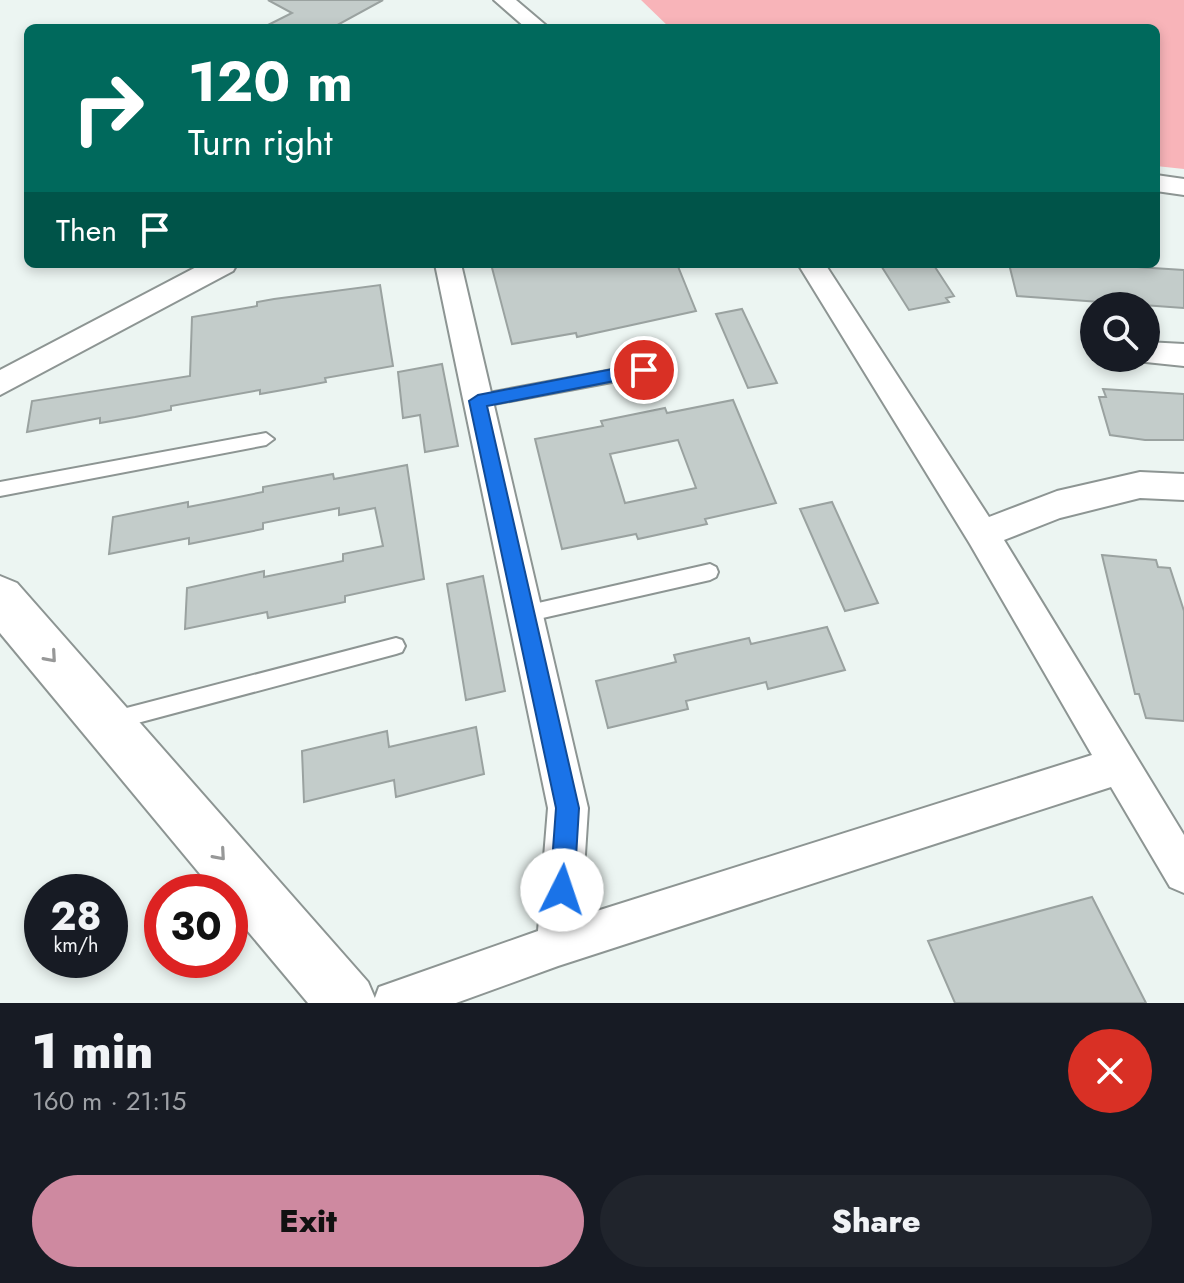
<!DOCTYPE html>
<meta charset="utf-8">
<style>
:root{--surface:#171b24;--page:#20242c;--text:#f1f3f6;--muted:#9ea1a6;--accent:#ce89a0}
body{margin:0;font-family:Jost,sans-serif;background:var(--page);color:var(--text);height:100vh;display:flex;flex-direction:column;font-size:30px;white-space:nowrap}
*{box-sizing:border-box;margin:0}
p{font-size:26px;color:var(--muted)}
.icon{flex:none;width:44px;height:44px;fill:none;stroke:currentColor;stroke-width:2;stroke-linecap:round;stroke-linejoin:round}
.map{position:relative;height:1003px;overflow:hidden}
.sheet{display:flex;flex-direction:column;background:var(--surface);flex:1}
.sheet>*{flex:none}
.guide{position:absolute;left:24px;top:24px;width:1136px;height:244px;border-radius:12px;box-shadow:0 4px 12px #0003;background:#00695c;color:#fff;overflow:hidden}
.tools{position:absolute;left:1080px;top:292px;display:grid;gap:16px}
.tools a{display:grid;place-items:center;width:80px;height:80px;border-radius:50%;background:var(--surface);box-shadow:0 4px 12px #0003;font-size:40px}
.speed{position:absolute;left:24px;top:874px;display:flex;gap:16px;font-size:40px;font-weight:700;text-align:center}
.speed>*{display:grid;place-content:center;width:104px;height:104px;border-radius:50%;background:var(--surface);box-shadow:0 4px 12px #0003;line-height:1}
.speed small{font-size:20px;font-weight:400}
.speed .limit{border:12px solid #d22;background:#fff;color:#111}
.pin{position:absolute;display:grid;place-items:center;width:68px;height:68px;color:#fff;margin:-34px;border:4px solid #fff;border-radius:50%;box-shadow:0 2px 8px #0007}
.me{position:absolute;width:88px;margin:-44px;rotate:4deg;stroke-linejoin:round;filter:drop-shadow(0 0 6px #0008)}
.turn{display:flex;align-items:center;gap:28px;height:168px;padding:0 32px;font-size:36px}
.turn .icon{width:104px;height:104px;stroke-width:2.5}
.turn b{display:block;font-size:56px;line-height:68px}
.then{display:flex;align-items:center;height:76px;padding:0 32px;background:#0003;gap:16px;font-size:30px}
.round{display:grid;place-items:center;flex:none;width:84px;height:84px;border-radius:42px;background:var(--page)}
.head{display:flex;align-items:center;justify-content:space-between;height:136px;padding:0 32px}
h1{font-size:48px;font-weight:800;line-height:60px}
.primary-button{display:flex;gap:16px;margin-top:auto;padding:16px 32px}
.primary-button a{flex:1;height:92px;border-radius:48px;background:var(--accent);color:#111;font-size:32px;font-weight:800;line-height:92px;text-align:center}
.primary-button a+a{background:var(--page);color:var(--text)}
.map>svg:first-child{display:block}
.green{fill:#f8b4b9}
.building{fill:#c3ccca;stroke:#9aa2a0;stroke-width:2;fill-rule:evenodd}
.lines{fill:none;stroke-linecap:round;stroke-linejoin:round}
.lane-casing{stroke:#8d9593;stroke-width:4}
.street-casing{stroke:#8d9593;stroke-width:4}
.secondary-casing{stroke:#8d9593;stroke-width:4}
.lane{fill:#fff;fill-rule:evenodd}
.street{fill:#fff;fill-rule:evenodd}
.secondary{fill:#fff;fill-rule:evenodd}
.oneway{stroke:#979898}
.route{fill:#1a73e8;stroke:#114b97;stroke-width:2}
</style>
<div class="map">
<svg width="1184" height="1003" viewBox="0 0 1184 1003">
<rect width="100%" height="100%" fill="#ecf5f2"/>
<path class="green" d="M641 0H1184V169L1156 166V28H670Z"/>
<path class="building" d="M268 0H383L332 28H262L292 13Z
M491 264H677L696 311 577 337 576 333 512 344Z
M880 264H933L954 296 946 298 949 302 909 310Z
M1009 264H1090L1184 270V308L1017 296Z
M380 285 393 366 325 378 326 382 294 388 260 394V390L171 406V410L135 417 100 423V418L27 432 32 401 190 376 192 317 257 306V302L274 299Z
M742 309 777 383 748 388 716 314Z
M442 364 458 446 425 452 420 415 403 418 398 372Z
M1103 389 1184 394V440H1145L1110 435 1099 397H1106Z
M733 400 776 503 705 519 707 524 638 539 636 534 562 549 535 439 603 426 601 421 665 408 667 413ZM678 440 696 488 625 503 610 454Z
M407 465 424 579 345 596V602L268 618 267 612 185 629 187 588 264 571V577L343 561V554L383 546 375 508 339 515V508L263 523V529L189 544V538L109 554 113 517 188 502V507L224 500 263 492V487L333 474 334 479Z
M832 502 878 603 845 611 800 509Z
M1102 555 1156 560 1158 567 1170 568 1184 611V721L1146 718 1139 694H1135Z
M483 576 505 691 466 700 447 584Z
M827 627 845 670 768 689 766 682 686 701 688 709 608 728 596 681 676 662 674 655 749 638 751 644Z
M476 727 484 774 396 797 394 780 304 802 302 751 387 731 389 747Z
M1092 897 1146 1003H955L928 941Z"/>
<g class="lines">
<defs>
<path id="lane" d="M644 364 651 370 644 376 478 407 471 401 478 395Z
M266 433 274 439 266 445 0 496V482Z
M710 564 716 567 718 572 716 577 710 580 525 622 519 620 516 614 519 608 525 606Z
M396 638 402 640 405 646 402 652 396 654 115 729 108 727 106 720 108 713 115 711Z"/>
<path id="street" d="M494 0H516L549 28H526Z
M1156 175 1184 179V195L1156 191Z
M202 264H237L233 271 0 395V370Z
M435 264H461L588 808 581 916 1092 755 970 544 798 264H825L989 517 1057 491 1140 472 1184 474V500L1140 498 1060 518 1004 540 1184 835V893L1170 887 1111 787 558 966 456 1003H373L379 987 538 931 548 808Z
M1146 342 1184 344V366L1136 361 1134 358H1146Z"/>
<path id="secondary" d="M0 576 17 583 368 982 377 1003H308L230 910V892H215L0 633Z"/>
</defs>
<use href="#lane" class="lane-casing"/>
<use href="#street" class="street-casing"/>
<use href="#secondary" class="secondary-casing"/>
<use href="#lane" class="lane"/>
<use href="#street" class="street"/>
<use href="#secondary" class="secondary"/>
</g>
<defs><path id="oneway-chevron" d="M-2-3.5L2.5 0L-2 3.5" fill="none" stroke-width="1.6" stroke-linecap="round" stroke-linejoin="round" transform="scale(2)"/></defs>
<g class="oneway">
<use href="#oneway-chevron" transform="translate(51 657) rotate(49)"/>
<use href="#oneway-chevron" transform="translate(220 855) rotate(49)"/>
</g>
<path class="route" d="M644 363 652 370 650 374 487 406 579 808 574 890 570 898 562 902 553 898 550 890 556 808 469 401 478 395Z"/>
</svg>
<div class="tools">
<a><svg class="icon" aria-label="search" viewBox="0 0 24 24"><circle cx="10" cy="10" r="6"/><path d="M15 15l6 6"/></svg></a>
</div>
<div class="speed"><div>28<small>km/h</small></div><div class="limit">30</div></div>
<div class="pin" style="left:644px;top:370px;background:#d93025"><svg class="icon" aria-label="arrive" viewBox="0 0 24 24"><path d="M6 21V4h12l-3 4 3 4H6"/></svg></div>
<svg class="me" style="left:562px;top:890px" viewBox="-20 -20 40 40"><circle r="19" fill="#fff"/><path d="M0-13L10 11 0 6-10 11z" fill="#1a73e8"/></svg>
<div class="guide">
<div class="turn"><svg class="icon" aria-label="right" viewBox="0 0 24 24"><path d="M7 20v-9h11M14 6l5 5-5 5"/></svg><div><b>120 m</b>Turn right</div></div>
<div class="then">Then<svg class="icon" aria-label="arrive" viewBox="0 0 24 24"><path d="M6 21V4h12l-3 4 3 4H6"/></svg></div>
</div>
</div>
<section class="sheet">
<div class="head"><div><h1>1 min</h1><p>160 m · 21:15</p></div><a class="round" style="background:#d93025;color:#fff"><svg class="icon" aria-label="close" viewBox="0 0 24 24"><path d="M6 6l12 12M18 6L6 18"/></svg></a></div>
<div class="primary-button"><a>Exit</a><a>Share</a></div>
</section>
